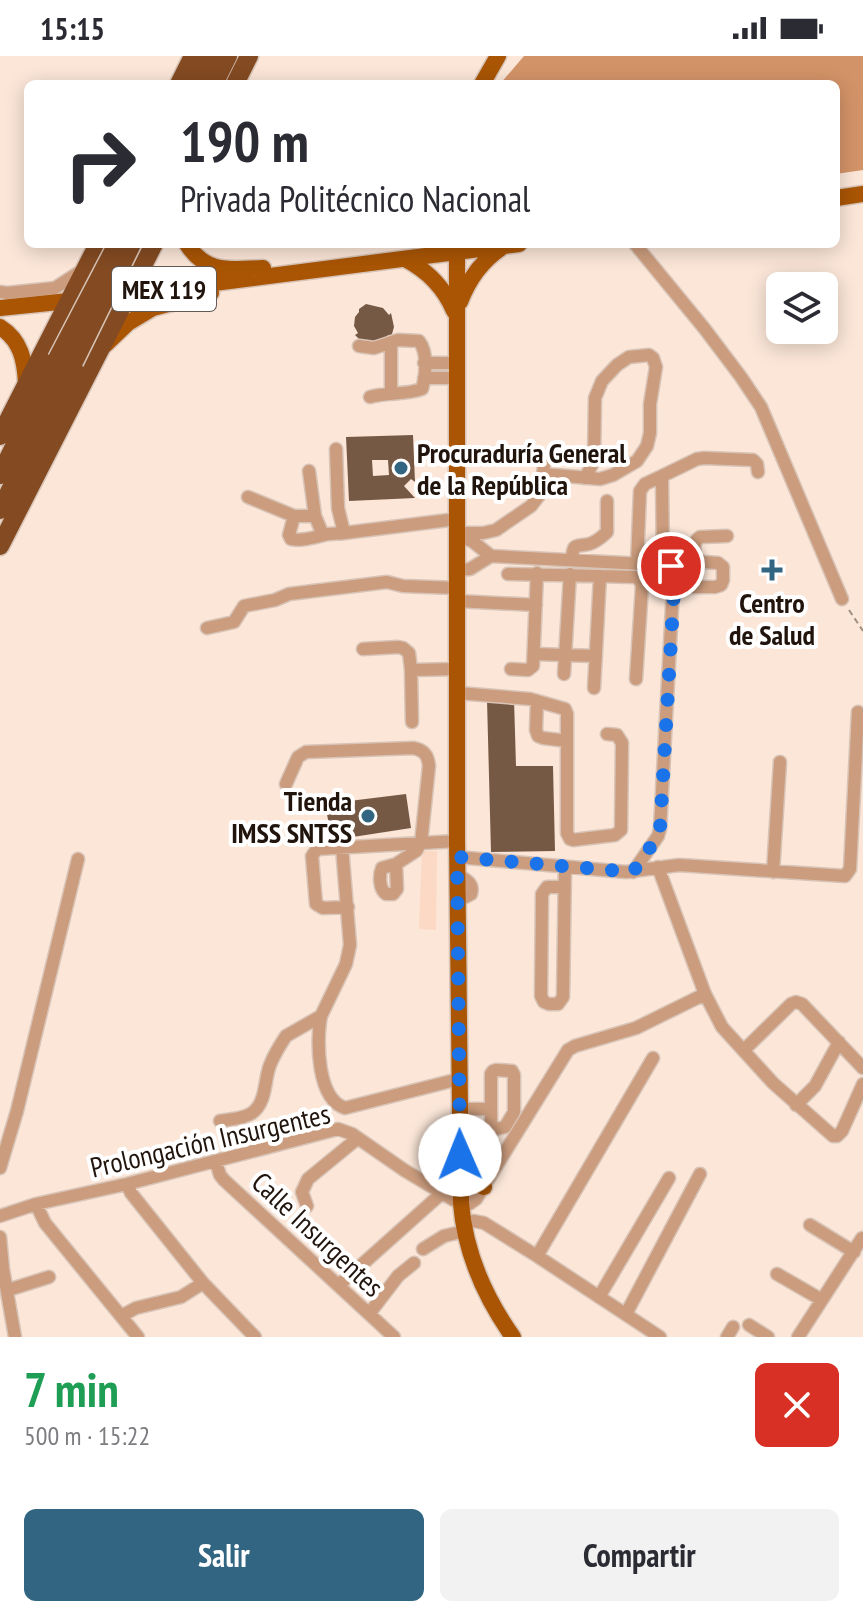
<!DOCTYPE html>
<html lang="es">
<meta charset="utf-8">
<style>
:root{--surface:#fff;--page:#f2f2f3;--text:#2b2b33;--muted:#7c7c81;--accent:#316581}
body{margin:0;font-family:"PT Sans Narrow",sans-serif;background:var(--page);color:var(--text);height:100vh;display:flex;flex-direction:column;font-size:30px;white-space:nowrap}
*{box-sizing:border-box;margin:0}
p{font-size:26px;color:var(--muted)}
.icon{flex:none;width:44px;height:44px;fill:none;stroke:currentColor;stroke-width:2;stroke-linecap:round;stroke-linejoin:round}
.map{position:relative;height:1281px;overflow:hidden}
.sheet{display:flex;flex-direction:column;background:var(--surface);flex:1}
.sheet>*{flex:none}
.top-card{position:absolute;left:24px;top:24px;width:816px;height:168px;border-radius:12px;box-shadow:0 4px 20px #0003;background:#fff;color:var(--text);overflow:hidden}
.fabs{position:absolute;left:766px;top:216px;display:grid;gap:16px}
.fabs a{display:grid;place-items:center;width:72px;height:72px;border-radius:12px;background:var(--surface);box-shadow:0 4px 20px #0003;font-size:40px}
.pin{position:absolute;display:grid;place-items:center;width:68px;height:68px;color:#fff;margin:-34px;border:4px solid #fff;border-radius:50%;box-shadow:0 2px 8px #0007}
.me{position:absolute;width:88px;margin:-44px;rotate:359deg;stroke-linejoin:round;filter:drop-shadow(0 0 6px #0008)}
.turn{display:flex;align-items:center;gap:28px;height:168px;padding:0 24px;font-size:36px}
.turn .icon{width:104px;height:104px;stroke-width:2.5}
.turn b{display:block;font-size:56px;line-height:68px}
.round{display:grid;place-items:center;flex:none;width:84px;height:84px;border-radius:12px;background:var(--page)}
.headline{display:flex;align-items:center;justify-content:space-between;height:136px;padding:0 24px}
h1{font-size:48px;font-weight:700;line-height:60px;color:#1e9e55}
.button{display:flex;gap:16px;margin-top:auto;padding:16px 24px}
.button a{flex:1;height:92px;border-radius:12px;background:var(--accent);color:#fff;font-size:32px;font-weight:700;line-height:92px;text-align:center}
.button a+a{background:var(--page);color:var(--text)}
.status{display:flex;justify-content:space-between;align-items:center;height:56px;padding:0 40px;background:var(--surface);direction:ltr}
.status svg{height:22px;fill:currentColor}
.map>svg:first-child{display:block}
.built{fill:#fbd9c4}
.forest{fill:#d39368}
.building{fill:#765945;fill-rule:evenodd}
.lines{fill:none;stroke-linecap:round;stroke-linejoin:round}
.minor-casing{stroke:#d8c4b7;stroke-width:15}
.major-casing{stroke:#d8c4b7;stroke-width:19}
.highway-casing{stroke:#d8c4b7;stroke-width:21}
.path{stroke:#9f8e82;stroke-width:2;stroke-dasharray:6 4;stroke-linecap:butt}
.minor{stroke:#cb9c7d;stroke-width:12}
.major{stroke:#a95504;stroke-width:16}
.highway{stroke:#844b22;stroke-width:18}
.highway-bridge-casing{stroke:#d8c4b7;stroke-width:21;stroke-linecap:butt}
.highway-bridge{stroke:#844b22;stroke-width:18}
.route{stroke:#1a73e8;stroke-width:14;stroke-dasharray:0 25.2}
.poi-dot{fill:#316581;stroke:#fff;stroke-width:3}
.labels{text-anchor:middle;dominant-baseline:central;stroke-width:8;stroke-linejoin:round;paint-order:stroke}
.shield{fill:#fff;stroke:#635a55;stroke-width:2}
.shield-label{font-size:26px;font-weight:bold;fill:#20140c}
.poi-label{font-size:28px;font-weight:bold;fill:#20140c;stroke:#fff;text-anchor:start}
.street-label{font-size:28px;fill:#20140c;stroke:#fff}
</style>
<div class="status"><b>15:15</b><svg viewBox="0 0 49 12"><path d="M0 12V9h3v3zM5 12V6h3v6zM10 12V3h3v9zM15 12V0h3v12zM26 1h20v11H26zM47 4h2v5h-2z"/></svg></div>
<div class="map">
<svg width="863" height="1281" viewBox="0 0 863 1281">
<rect width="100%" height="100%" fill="#fbe6d8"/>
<path class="built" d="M422 795H437L436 874 419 873Z"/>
<path class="forest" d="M524 0H863V114L836 118V28H500Z"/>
<path class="building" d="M366 248 383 252 389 259 391 257 394 271 392 278 388 284 363 287 355 279 358 277 354 270 355 261 359 256V253Z
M413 379 415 426 411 423 404 430 415 442 349 445 346 381ZM372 404H388L389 419 373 420Z
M514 643 516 710H553L555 795 491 796 487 644Z
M406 738 411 772 340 783 338 773 330 774 325 748Z"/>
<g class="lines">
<defs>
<path id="minor" d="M635 188 704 272 741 321 761 351 842 543
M0 236 7 237 55 232 81 215
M391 286V337
M359 290 374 292 398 284 419 285C428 296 426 320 422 333 406 339 387 336 370 341
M424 307H458
M424 322H458
M336 393 338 452 344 477
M309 415 315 460 323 479
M544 418 600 423 613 419 637 405 647 390 650 377V348L656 311 653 302 649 299 629 301 617 309 602 325 595 342 594 405 585 422
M662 420 697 403 704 402 753 404 757 408 758 416
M248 441 294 460H315
M294 460 289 479 291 483C303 485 312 482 324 479 330 477 338 478 344 477L457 463
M457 477H483L496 474 531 450 541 437 545 400
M460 481 472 485 491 500
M572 503C573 486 576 491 589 488 596 486 602 481 607 476V445
M637 508 640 435 645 428 662 420 663 509
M457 514 470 513 491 500 663 509 671 510 674 514 660 773 658 780 633 816
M508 518 600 520 635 521 640 524 642 530 636 623
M674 531H715L721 529 723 524V511L718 507 703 506 697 503C693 496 693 485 700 481L727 480
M457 545 536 549
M207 572 234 566 244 550 275 544 289 538 387 526 403 530 457 532
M363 593 398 591 403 592 409 597 411 614 412 666
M534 598 596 600
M511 613 528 614 533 610 537 517
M411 614 457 613
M564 618 570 518
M594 632 600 520
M458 637 530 643 565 653 567 658V777L570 783 573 784 615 779 621 774 622 687 617 679 607 678
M537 645 536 674 538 680 543 682 567 685
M286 728 298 701 306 696 413 692C424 694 428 699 429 710L421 787 416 795 396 808 382 812C379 819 379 833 386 838H393L397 833 396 808
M342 791 350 889 346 908 321 960C316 985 317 1043 345 1052L459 1023
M457 801 626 816 679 809 845 820 850 813 858 656
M658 811 705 938 722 971 773 1027 833 1080H837L842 1075 863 1028
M773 816 780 706
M458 819C466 824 474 827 471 838L458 845
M564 831H547L542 838 541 940 544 946 549 948H558L563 941 565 811
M348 851 323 852 316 848 312 800 317 793 457 785
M744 994 791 948 796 946 802 948 863 1012
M496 1014 512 1015 514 1019V1056L505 1071 496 1073 491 1068V1018L493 1015Z
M796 1049 815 1030 839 986
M460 1053H491
M220 1065C231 1063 243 1063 252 1057 267 1046 264 1024 270 1009 274 999 280 989 286 980L321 960
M216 1106 220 1119 224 1124 394 1281
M0 1112 17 1055 78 803
M127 1128 131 1137 203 1227 255 1281
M36 1148 45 1167 138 1281
M307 1150 302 1136 308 1123 358 1082
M0 1160 36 1148 127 1128 338 1073 352 1078 404 1114 454 1144 469 1148 476 1143 568 994 575 990 636 972 705 938
M463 1167 474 1165 484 1167 537 1200 660 1281
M810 1169 854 1196
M0 1181 3 1213 15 1281
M423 1193 444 1180 465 1175
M537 1200 653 1002
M777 1218 822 1244
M339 1229 442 1137
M8 1234 49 1221
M599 1241 669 1122
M369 1258 398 1220 414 1207
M626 1258 700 1118
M121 1260 136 1252 181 1241 203 1227
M749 1269 768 1281
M727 1281 733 1271
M798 1281 862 1182"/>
<path id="major" d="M482 28 498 0
M836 142 863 138
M187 188C206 219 232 213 263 212
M457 188V785L461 1147C465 1197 484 1240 513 1281
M405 203C428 215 444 231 454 255
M121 239 519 188
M460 246C469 222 482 204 504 190
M0 252 78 244
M0 271C21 284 25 305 26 328
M105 289 128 267 153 252 211 237
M461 1122 484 1131"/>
<path id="highway" d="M179 28 193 0
M196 28 210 0
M214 28 228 0
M235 28 249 0
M0 380 98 188
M0 419 57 303
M0 454 74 306
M0 490 154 188"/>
</defs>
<use href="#minor" class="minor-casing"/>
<use href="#major" class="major-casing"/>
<use href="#highway" class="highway-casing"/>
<path class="path" d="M849 554 863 575"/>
<use href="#minor" class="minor"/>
<use href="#major" class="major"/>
<use href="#highway" class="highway"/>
<defs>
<path id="highway-bridge" d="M57 303 117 188
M74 306 132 188"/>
</defs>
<use href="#highway-bridge" class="highway-bridge-casing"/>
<use href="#highway-bridge" class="highway-bridge"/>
</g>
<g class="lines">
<path class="route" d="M460 1099 457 801 633 816 658 780 660 773 675 517 671 510"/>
</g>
<g class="poi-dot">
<circle cx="401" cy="412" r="8"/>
<path d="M768 502h8v8h8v8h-8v8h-8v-8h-8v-8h8z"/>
<circle cx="368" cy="760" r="8"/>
</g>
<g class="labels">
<rect class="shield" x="112" y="211" width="104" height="44" rx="6"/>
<g class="shield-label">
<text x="164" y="233">MEX 119</text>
</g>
<g class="poi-label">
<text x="417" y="396">Procuraduría General<tspan x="417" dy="32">de la República</tspan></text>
<text x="772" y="546" text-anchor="middle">Centro<tspan x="772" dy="32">de Salud</tspan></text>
<text x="352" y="744" text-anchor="end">Tienda<tspan x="352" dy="32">IMSS SNTSS</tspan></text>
</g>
<g class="street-label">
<text transform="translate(210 1084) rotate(-13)">Prolongación Insurgentes</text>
<text transform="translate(318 1178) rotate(43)">Calle Insurgentes</text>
</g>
</g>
</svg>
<div class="fabs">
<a><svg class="icon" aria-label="layers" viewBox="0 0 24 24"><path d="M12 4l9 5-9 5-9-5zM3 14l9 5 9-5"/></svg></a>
</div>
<div class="pin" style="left:671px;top:510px;background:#d93025"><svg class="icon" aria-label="arrive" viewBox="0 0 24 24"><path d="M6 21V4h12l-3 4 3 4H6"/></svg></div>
<svg class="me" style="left:460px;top:1099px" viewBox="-20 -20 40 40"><circle r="19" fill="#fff"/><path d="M0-13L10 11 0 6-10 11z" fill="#1a73e8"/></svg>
<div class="top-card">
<div class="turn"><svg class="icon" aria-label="right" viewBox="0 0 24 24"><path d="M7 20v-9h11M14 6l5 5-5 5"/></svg><div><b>190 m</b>Privada Politécnico Nacional</div></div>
</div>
</div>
<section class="sheet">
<div class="headline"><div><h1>7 min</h1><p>500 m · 15:22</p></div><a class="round" style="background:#d93025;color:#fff"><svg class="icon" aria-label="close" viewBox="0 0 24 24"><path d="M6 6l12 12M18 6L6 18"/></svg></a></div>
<div class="button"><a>Salir</a><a>Compartir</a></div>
</section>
